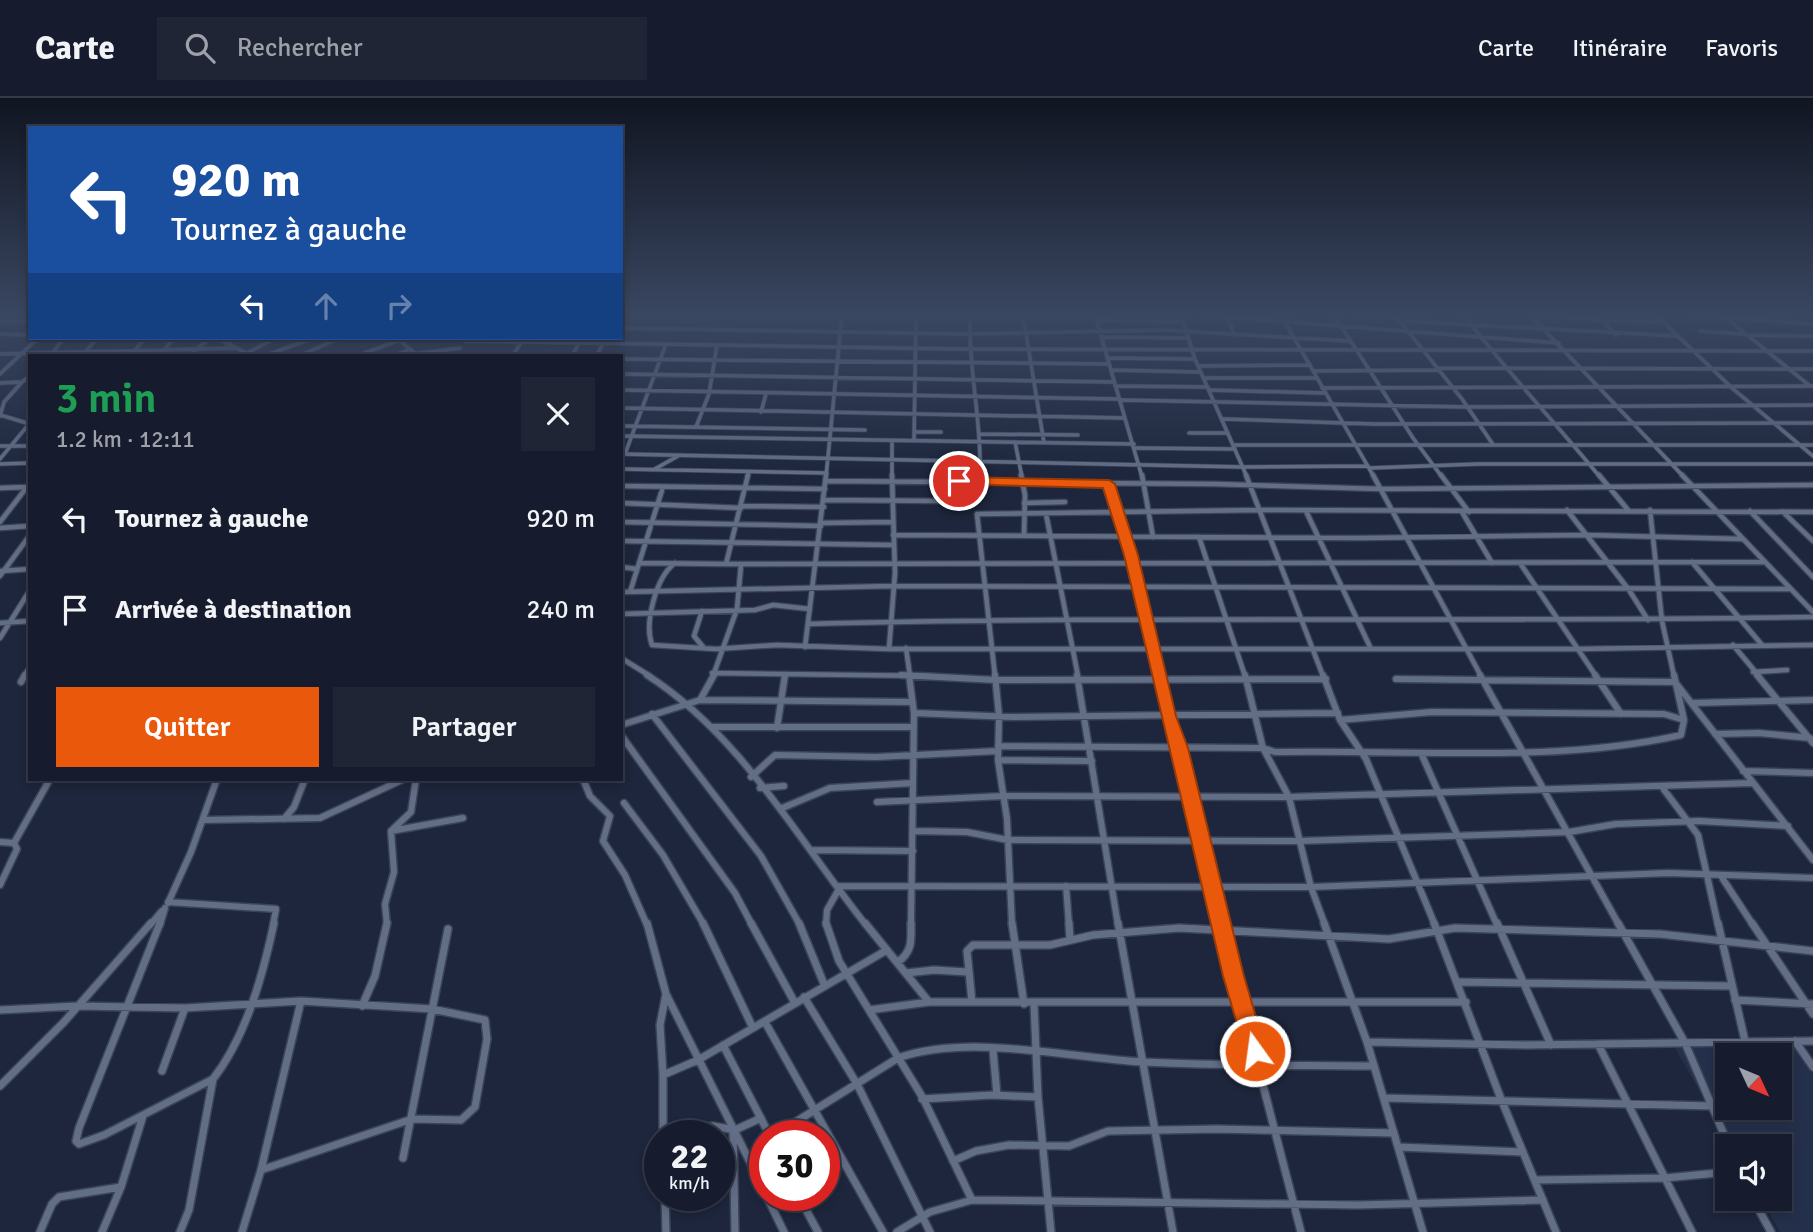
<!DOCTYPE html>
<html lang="fr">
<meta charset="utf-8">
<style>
:root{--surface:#161c2d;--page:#1f2535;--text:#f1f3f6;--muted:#9ea1aa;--line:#353a49;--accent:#ea580c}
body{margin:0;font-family:Signika,sans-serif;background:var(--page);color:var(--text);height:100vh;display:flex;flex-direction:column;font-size:26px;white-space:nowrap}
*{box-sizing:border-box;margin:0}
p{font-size:23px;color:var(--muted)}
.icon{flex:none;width:38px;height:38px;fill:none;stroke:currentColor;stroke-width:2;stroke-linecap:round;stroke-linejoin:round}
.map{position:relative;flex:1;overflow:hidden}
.sheet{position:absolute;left:28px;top:256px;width:595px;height:427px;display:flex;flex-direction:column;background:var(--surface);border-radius:0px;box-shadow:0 4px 10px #0003,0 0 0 2px var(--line)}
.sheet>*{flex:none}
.top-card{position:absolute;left:28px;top:28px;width:595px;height:214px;border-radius:0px;box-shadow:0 4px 10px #0003,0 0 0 2px var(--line);background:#1a4fa0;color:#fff;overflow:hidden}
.needle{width:46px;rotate:134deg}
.buttons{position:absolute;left:1715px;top:945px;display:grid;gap:14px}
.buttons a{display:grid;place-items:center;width:77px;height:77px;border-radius:0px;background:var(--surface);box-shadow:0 4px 10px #0003,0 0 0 2px var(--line);font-size:35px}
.speed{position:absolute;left:644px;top:1022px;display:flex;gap:14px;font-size:35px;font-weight:700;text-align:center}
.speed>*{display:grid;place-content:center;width:91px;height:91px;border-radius:50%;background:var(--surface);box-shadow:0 4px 10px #0003,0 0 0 2px var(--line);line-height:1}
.speed small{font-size:18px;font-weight:400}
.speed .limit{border:10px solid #d22;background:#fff;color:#111}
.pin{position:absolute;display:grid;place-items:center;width:60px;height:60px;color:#fff;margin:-30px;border:4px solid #fff;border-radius:50%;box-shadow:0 2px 7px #0007}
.me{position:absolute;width:77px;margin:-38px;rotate:346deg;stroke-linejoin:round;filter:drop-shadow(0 0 5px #0008)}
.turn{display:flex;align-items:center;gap:24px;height:147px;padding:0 28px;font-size:32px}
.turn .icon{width:91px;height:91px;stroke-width:2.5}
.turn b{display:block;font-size:49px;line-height:60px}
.lanes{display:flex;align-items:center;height:66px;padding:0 28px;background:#0003;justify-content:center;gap:35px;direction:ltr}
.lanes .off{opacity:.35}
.round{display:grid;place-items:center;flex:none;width:74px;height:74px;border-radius:0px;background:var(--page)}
.overview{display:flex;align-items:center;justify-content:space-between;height:119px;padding:0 28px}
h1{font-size:42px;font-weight:600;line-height:52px;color:#1e9e55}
.button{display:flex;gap:14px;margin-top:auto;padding:14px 28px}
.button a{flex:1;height:80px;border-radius:0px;background:var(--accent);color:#fff;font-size:28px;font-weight:600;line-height:80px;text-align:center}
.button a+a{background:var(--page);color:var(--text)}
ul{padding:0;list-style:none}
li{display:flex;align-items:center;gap:21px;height:91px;padding:0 28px}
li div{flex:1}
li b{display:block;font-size:26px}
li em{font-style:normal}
header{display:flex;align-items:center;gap:42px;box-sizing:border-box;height:98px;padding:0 35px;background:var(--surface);border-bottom:2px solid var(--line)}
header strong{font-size:33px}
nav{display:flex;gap:38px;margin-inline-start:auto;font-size:24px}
.search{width:490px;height:63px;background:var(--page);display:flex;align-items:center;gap:18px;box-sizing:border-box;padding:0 24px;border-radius:0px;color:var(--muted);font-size:26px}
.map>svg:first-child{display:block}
.built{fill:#24304b;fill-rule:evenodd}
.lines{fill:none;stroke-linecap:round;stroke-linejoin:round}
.minor-far3-casing{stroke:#3b4354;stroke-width:5}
.minor-far2-casing{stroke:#3b4354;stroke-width:7}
.minor-far1-casing{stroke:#3b4354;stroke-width:9}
.minor-casing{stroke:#3b4354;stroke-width:10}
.minor-far3{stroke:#626d86;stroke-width:3.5}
.minor-far2{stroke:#626d86;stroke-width:4.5}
.minor-far1{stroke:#626d86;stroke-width:6}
.minor{stroke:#626d86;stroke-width:7}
.route{fill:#ea580c;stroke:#983908;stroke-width:2}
</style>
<header>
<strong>Carte</strong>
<div class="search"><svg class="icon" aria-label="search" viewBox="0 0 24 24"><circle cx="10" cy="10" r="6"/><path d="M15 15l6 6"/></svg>Rechercher</div>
<nav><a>Carte</a><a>Itinéraire</a><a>Favoris</a></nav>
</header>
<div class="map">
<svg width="1813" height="1134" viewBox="0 0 1813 1134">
<rect width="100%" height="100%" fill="#1d263c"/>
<path class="built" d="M1794 945 1813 973V1134H1780L1761 1101H1780V1048H1731L1674 948ZM1727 957H1780V1010H1727Z"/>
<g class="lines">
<defs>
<path id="minor-far3" d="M634 217 1095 219
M970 217C968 266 980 315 980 364
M1023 217 1044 345
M1095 217 1142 379
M1181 217 1195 261 1247 379
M1201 217 1559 245
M1227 217 1234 237
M1281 217 1374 379
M1334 217 1413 340 1442 379
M1353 217 1398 219
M1395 217 1462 301 1492 345
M1464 217C1506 273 1555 324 1600 379
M1530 217 1684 379
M1532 217 1602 222
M1597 217 1616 237
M1656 217 1732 290 1813 358
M1693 217 1813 226
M1725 219 1810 288
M1097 222 1183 224
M1402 223 1679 238
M1603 223 1663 224
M0 224 30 223
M621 230 963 236 1164 232 1349 243
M1700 233 1742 236
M0 236 30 237
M1746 237 1813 238
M1101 239 1188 240
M217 240 250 257
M399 242 417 257
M465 243 956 251 1813 253
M226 245 237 240
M53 255 63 240
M247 255 276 240
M0 256 236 250
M415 256 460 250
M83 257 97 240
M131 257 145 240
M160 257 174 240
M190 257 210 240
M267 257 313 240
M301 257 340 240
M359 257 406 240
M396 257 410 251
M513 257 524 240
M573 257 581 240
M597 257 606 240
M1107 260 1195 261
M621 261 1109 266
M1198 268 1310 267
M1438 270 1813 271
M1111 272 1200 274
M1313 273 1440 272
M0 276 38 240
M621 276 1114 284
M1204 280H1316
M0 285 22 284 30 278
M1115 288 1208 289
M1322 290 1813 288
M621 292 1119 301
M1210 292 1324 295
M1121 302 1467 309 1813 307
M621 310 1124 320
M761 314 766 296
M0 317 30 326
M0 318 4 304 22 284
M1223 321 1374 326 1813 325
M621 328 865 332
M696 329 709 296 717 247
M916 334H941
M1189 335H1228
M980 336 1078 337
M621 338 1134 346
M892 343V379
M914 343 916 217
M1015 344 1022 379
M1233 347H1813
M0 348H30
M1136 350 1235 351
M621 356 1243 369 1368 368
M625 356 666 246
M0 361 29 326
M0 366 30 365
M1370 370 1478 366H1813
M621 371 827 375
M653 372 678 358
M747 379 748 375
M826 379 842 217"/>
<path id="minor-far2" d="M748 377 726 466 1764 464
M1021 377 1025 397 1024 438
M1142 377 1153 439
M1246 377 1323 578
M1373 377 1481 578
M1441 377 1469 414
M1599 377 1628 412
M1682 377 1813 514
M826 383 1216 386 1382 391 1813 387
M1109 386 1131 457 1159 578
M621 388 825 391
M0 390 27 389
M824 402 942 403
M621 405 741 410
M1024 405 1065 404
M741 408 824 409
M1567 412 1629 492 1648 522
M1650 412 1662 523 1674 578
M1306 413 1371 551
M1750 413 1813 479
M1462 414 1492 465
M1783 414 1813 443
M1046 416 1078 578
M0 424 30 385
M621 424 821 428
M822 425 892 424
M0 430 30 428
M893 437 1363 440 1588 437 1743 441
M1199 439 1245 578
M621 443 893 447
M1692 464 1762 547
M639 465 726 466
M675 465C656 479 644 525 652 547L716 551 777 547 889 551H1577L1813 547
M1520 465 1596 578
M621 469 637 471
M1 473 30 471
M0 478 30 437
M621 494 893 488 1790 491
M630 494 663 389
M702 513 694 538 704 550
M621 516 755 512 773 507 810 511
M0 525 30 523
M808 526C1143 517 1478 525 1813 519
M0 540 30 492
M1733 547 1759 578
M805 549 826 377
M906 550 910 578
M889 551 895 475 892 377
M621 560 650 578
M1753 574 1787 572
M712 575 932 578
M24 578 30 569
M713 578 737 511 741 467
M995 578 977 416 1260 412 1813 414"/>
<path id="minor-far1" d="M647 577C741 637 798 742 866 827
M901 577 996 582 1326 581
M909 577 914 615 911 827
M995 577 999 618 998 662 1007 721 1012 827
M1077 577 1118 827
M1159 577 1222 827
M1245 577 1263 650 1289 699 1311 789 1325 827
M1323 577 1340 622 1366 661 1435 827
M1480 577 1619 827
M1595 577 1621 616
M1757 577 1813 645
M1396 581 1675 584 1813 762
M21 584 25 577
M700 602 912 604
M1694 605 1813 602
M914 615 1013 619 1338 615
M652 616 761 758 800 827
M1340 622 1432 614 1664 616 1684 622
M621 627 700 602 714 577
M711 629H914
M777 630 785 577
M1715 636 1759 635 1810 640
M621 637 735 795 752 827
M998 648 1263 650 1275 654C1406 651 1554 666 1681 637L1684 622 1674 577
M1421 655 1497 827
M998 662 1092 663
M1743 673 1813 675
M751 679 775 657 876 659 998 653
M583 681 590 698 610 718 603 743 625 777 647 827
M1662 689 1698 737 1718 827
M760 690 784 688
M877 704 1004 698 1289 699 1752 685
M624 705 663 757 704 827
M780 711 830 690 913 685
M284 721 294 709 305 681
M203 722 320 720 404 681
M391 733 463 720
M913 733 967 734 1008 742 1299 743 1569 734 1616 726 1699 723 1788 728
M0 744 14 745
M811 752 913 753
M1721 778 1753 827
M0 787 17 751 14 745 50 681
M837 788 1311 789 1668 775 1813 780
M1066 788 1069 827
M168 804 276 811 273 827
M168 805 191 754 217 681
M150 827 162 813
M160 827 165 810
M387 827 385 806 394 774 391 733 411 714 416 681
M826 827 827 812 839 791"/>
<path id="minor" d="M160 825 79 1030 76 1043 79 1046 104 1037 213 981C246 939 263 877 274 825
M647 825 666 896 765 1094
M703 825 753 930
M751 825 795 905
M799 825 824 886
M826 825 839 863 923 1000 972 1102
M865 825 929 904
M1012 825 1024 906
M1069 825 1070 842
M1118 825 1173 1134
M1221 825 1301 1134
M1324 825 1367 944 1423 1134
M1434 825 1501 1001 1556 1134
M1497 825 1551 947
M1618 825 1685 945 1729 1048
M1718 825 1745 943
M1752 825 1813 916
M898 864C913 853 911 842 911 825
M906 875 934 872 968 874
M1459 884 1731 888
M666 896 660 927 663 977 698 962 887 852
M804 899 857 986 930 1134
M1735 902 1813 906
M972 904 967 853 973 847H1050L1093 837 1179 830 1389 841 1455 830 1660 836 1813 853
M1034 906 1038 999 1051 1134
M362 908 375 878 387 825
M0 912 77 908 185 910 301 903 432 911 485 922 487 941 475 1009 461 1022 412 1021 261 1072
M869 912 929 904H1466
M765 924 883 1134
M1795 943 1813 969
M1367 944 1526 947 1813 943
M1598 946 1692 1134
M723 947 770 1038
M993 952 997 997
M162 973 185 910
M663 977V1037
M0 988 64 924 151 825
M1384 1000 1713 1008
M922 1001 992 997 1038 999
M733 1031 735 1134
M663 1036 713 1028 735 1032 761 1020
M773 1038 898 960C970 935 1068 960 1143 964 1219 968 1296 967 1373 968
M1398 1049 1523 1054
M403 1060 448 831
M953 1063 976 1053 1009 1047 1069 1048 1108 1033 1217 1031 1394 1035
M1535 1082 1665 1080 1727 1074
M665 1097 666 1134
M766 1097 784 1134
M798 1097 818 1134
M1753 1101 1771 1134
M40 1134 52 1106 59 1099 121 1089
M102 1134 121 1089 143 1018
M180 1134 189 1112 213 981
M242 1134 261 1072 301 903
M897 1134 930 1114 972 1102 1358 1107 1543 1102"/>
</defs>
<use href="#minor-far3" class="minor-far3-casing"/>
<use href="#minor-far2" class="minor-far2-casing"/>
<use href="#minor-far1" class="minor-far1-casing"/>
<use href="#minor" class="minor-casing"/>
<use href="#minor-far3" class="minor-far3"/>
<use href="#minor-far2" class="minor-far2"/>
<use href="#minor-far1" class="minor-far1"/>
<use href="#minor" class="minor"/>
</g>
<linearGradient id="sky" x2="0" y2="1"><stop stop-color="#101521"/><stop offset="0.58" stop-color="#3a4761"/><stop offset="1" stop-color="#3a4761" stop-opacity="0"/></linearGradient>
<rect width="1813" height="375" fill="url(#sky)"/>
<path class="route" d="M959 379 1109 382 1115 386 1138 457 1176 618 1188 650 1244 878 1266 953 1263 960 1255 963 1247 960 1223 878 1124 457 1103 390 954 386 952 383Z"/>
</svg>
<div class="buttons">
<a><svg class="needle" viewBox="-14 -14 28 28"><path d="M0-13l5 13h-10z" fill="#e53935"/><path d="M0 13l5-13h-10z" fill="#9ea1aa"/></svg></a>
<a><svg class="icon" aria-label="sound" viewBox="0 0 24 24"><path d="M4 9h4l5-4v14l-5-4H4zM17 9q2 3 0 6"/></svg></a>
</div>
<div class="speed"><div>22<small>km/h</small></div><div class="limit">30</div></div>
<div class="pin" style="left:959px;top:383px;background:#d93025"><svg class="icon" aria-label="arrive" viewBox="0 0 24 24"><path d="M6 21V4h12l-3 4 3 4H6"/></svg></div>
<svg class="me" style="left:1255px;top:953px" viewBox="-20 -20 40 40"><circle r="17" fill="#ea580c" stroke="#fff" stroke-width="3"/><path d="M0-11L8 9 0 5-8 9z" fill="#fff"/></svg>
<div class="top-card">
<div class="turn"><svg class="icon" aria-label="left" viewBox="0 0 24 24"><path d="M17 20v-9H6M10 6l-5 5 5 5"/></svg><div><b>920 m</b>Tournez à gauche</div></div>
<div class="lanes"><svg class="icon" aria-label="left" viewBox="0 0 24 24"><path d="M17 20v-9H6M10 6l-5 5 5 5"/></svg><svg class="icon off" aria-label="ahead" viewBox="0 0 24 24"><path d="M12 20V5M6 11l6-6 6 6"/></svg><svg class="icon off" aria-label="right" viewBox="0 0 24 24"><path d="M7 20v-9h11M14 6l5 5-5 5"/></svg></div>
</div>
<section class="sheet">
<div class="overview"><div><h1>3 min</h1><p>1.2 km · 12:11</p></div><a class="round"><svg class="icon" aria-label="close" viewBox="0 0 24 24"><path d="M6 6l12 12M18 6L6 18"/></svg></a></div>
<ul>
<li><svg class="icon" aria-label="left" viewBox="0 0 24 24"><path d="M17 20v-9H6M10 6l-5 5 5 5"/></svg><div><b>Tournez à gauche</b></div><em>920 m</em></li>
<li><svg class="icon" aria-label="arrive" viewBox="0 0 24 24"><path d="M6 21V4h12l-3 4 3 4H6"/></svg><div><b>Arrivée à destination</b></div><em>240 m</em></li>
</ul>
<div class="button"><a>Quitter</a><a>Partager</a></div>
</section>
</div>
